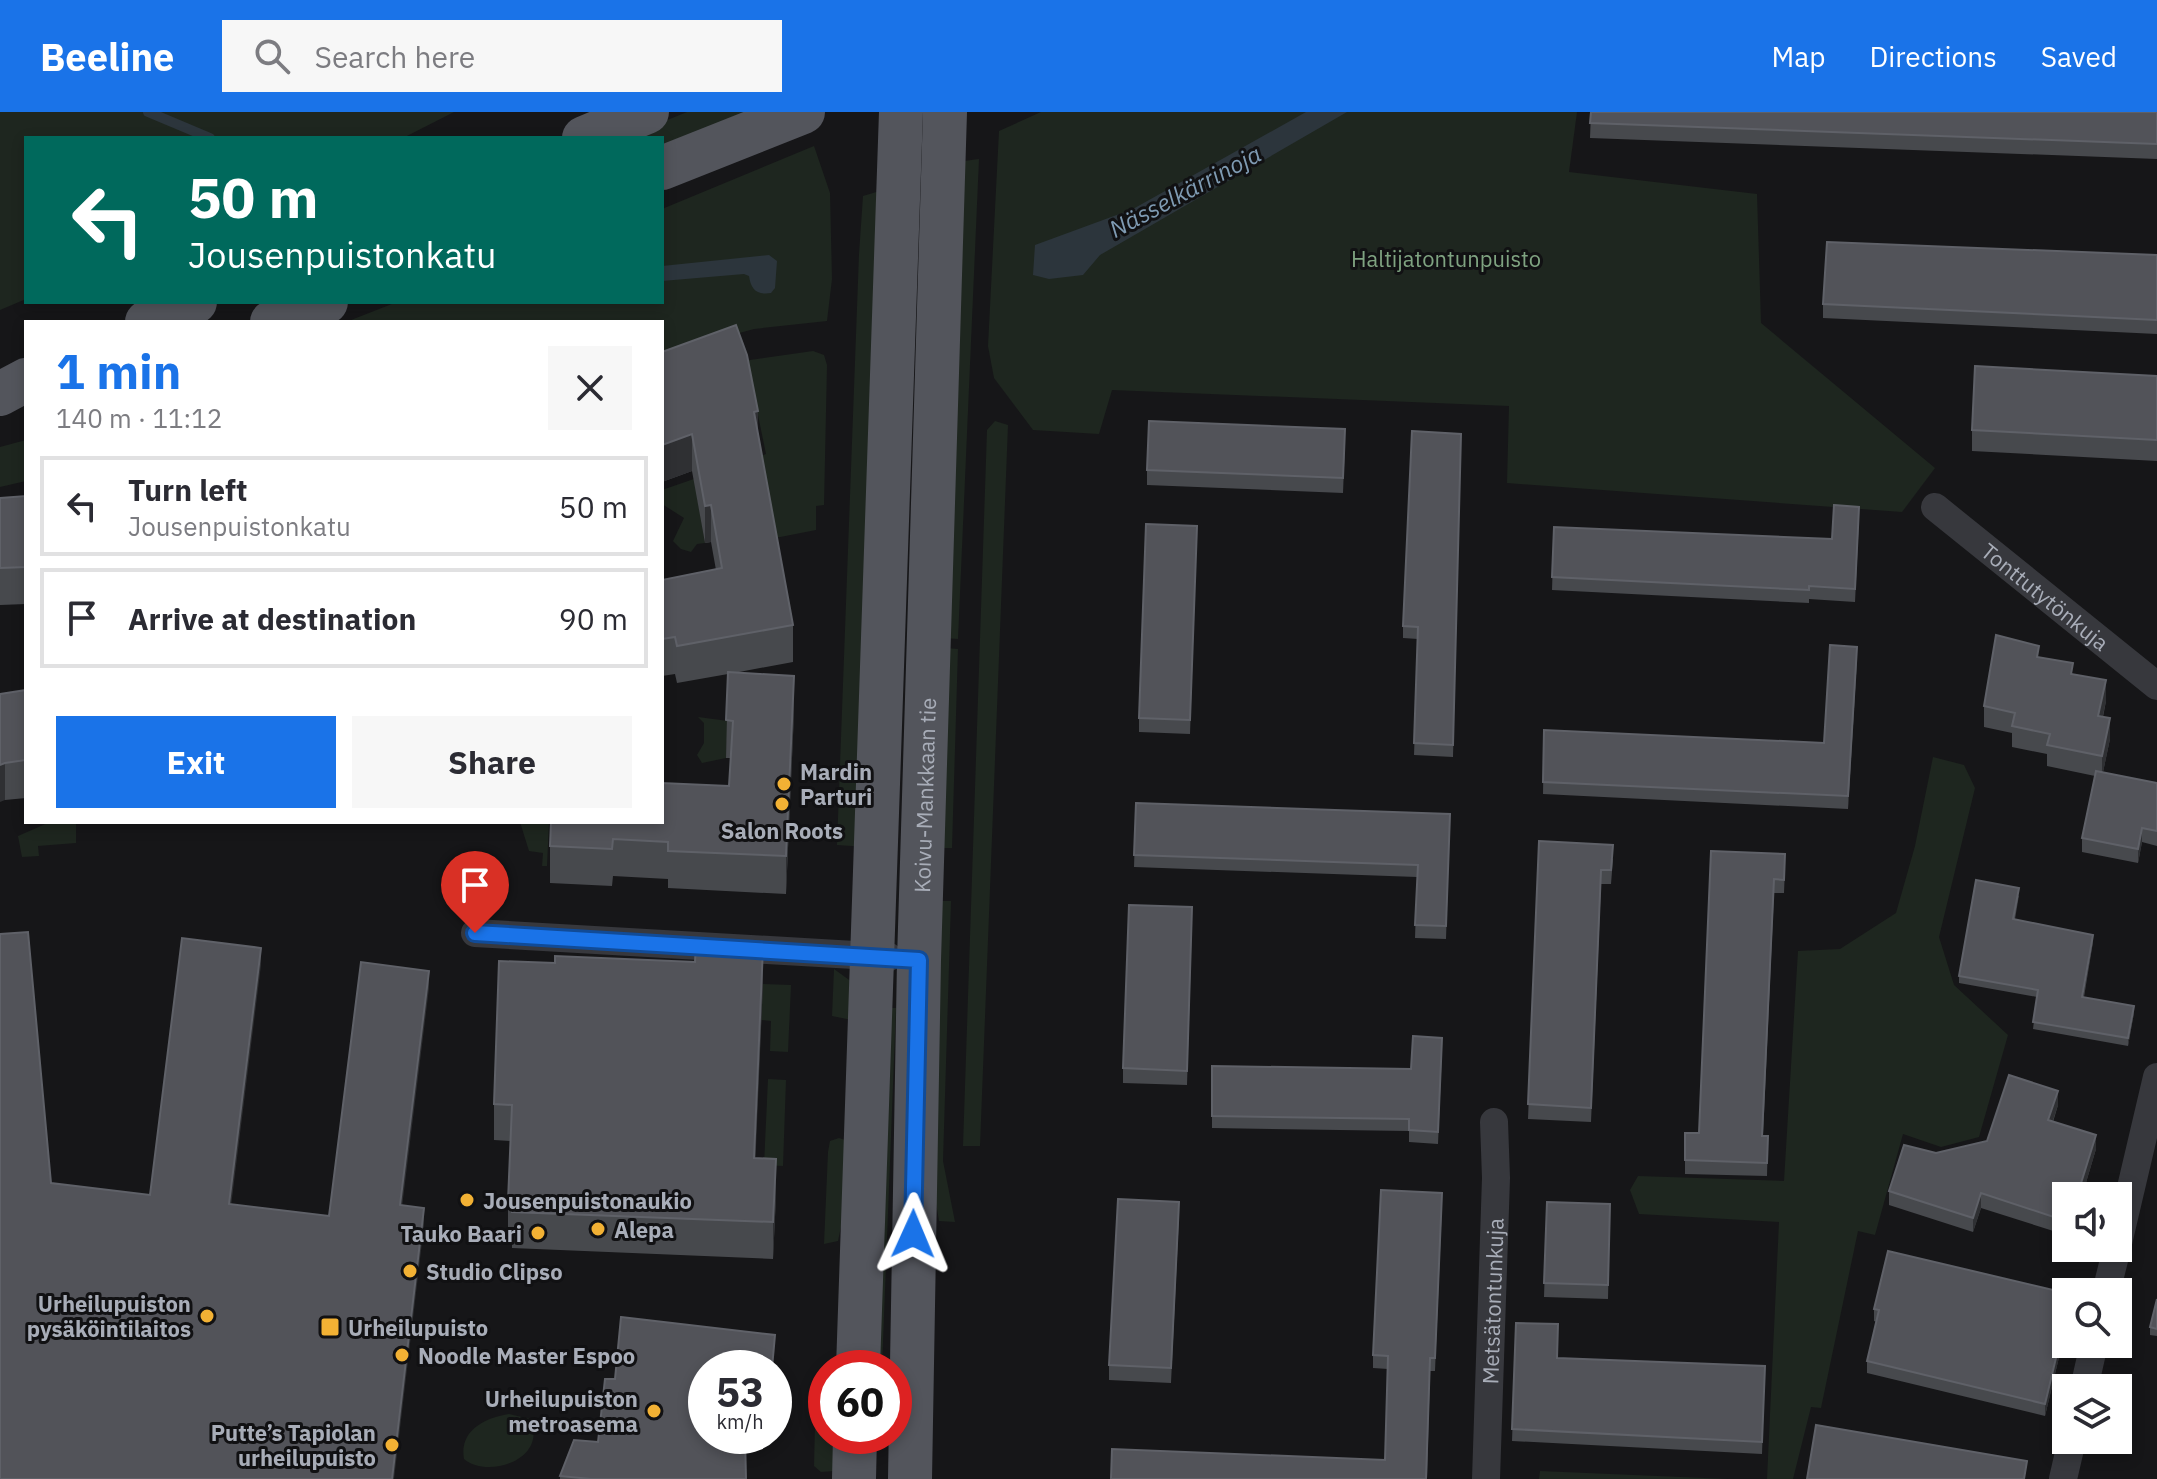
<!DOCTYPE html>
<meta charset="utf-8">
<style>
:root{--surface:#fff;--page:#f7f7f7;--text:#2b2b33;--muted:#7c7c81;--line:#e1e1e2;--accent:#1a73e8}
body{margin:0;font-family:"IBM Plex Sans",sans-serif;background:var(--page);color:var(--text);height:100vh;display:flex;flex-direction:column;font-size:30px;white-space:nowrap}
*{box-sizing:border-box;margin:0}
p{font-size:26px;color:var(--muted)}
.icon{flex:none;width:44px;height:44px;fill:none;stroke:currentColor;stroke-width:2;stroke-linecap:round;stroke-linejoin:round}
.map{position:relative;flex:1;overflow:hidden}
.sheet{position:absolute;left:24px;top:208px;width:640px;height:504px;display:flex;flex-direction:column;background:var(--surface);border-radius:0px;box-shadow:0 4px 12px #0003}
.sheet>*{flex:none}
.banner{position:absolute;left:24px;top:24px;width:640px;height:168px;border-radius:0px;box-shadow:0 4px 12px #0003;background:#00695c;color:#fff;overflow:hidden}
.buttons{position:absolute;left:2052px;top:1070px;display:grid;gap:16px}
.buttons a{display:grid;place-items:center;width:80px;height:80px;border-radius:0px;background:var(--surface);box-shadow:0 4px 12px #0003;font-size:40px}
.speed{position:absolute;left:688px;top:1238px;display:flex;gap:16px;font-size:40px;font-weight:700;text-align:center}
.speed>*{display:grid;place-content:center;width:104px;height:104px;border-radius:50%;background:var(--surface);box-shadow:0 4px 12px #0003;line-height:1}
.speed small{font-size:20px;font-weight:400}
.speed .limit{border:12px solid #d22;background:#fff;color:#111}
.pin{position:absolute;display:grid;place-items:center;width:68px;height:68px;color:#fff;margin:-82px -34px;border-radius:50% 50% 50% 0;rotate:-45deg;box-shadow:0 0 8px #0007}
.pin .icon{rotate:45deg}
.me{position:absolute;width:88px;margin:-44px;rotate:1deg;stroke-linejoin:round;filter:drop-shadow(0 0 6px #0008)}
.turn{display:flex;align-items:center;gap:28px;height:168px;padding:0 32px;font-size:36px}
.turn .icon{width:104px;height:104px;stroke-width:2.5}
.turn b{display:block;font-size:56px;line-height:68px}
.round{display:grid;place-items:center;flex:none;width:84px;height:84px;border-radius:0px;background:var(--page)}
.headline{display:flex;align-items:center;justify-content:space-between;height:136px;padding:0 32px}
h1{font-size:48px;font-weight:700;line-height:60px;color:var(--accent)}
.button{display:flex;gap:16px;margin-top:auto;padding:16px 32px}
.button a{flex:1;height:92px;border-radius:0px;background:var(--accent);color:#fff;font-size:32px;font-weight:700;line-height:92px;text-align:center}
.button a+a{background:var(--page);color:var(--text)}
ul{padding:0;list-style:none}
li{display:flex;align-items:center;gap:24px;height:100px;margin:0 16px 12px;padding:0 16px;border:4px solid var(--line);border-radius:0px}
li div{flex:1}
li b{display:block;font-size:30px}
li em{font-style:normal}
header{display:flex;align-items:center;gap:48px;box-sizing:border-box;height:112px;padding:0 40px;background:var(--accent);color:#fff}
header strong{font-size:38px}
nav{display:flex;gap:44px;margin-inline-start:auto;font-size:28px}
.search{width:560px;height:72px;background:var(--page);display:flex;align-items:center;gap:20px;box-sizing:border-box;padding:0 28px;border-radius:0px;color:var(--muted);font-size:30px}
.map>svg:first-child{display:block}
.green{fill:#1e261f}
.water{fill:#2c353c}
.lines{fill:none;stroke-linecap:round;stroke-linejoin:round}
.stream{stroke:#2c353c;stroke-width:10}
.minor{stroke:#37383d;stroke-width:28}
.primary{stroke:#53555c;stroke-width:44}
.wall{fill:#47494d}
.shaded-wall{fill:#2f3033}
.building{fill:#525359;stroke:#5f6168;stroke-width:2}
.route-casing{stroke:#114b97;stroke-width:20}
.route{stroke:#1a73e8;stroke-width:14}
.poi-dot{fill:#f2b134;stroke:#111113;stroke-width:3}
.labels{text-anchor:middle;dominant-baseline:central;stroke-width:6;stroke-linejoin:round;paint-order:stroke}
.park-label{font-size:22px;fill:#7fa381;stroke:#111113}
.street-label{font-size:22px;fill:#a8adb8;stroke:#111113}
.poi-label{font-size:22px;font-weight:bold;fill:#a8adb8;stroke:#111113;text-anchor:start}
.water-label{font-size:24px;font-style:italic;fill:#7f9bb3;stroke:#111113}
</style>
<header>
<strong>Beeline</strong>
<div class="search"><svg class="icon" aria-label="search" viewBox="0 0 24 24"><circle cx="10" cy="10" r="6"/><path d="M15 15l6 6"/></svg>Search here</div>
<nav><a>Map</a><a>Directions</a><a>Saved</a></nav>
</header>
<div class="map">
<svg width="2157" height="1367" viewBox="0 0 2157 1367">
<rect width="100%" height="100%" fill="#161618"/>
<path class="green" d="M0 0H454L403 26H26V187L0 198Z
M687 0H753L662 37V26H623Z
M1041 0H1577L1569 60 1757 82 1761 211 1935 356 1902 400 1507 371 1509 294 1112 278 1099 322 1033 318 994 266 988 234 999 19Z
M814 34 830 81 832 167 827 209 754 217 662 242V210H346L397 190H662V97Z
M979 47 958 527 945 526 964 49Z
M883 78 867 735 837 733 859 142 863 84Z
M813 239 824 243 827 253 824 393 816 394V418L770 427 697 384 705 431 697 432 691 440 681 437 673 429 684 406 662 392V378L766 342 753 279 743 249Z
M995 309 1008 313 980 1034H963L987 318Z
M26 328V369L0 375V335Z
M945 536 958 537 952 736H938Z
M698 605 728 609 726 646 702 651 697 643 704 631V611Z
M1933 645 1964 653 1975 676 1939 825 1954 873 2008 923 1979 1025 1941 1035 1903 1022 1875 1123 1858 1119 1821 1296 1811 1295 1793 1367H1767L1779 1110 1639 1102 1630 1078 1638 1064 1784 1069 1798 839 1840 837 1896 801 1915 734Z
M50 710H76V731L38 734 39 744 22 745 18 724Z
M520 710H549L547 754H542L543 741 529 739Z
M937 789H951L943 1049 955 1110 939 1109 929 1048Z
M834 857 852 870V908L832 904Z
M763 872 791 873 788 940 770 939 771 909 761 908Z
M888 896H896L882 1256H874Z
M768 967 786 968 783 1054 764 1053Z
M839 1026 845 1028 856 1043 838 1129 824 1132 828 1040 830 1029Z
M509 1302 530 1307C549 1348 487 1367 464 1347 459 1318 485 1306 509 1302Z
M815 1312 826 1313V1324H834V1359L821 1360 814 1354Z
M1540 1359 1728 1367H1539Z"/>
<path class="water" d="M1306 0H1347L1100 143 1083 163 1049 167 1033 163 1035 133 1133 97Z
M769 143 777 149 775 176 771 181C757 183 751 178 749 164L744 162 662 169V154Z"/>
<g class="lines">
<path class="stream" d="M148 0 210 26"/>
<g class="minor">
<path id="s1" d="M1935 395 2157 574"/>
<path d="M475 821 889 845"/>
<path d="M2118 1131 2157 965"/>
<path d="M2106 1180 2117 1136"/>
<path d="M2084 1276 2094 1232"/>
<path id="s2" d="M1486 1367 1496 1066 1494 1010"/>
<path d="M2063 1367 2072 1328"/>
</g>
<g class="primary">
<path d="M584 26 647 0"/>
<path d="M662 56 803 0"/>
<path d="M147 210 195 190"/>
<path d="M272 210 326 190"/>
<path d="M0 282 26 268"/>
<path d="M858 1256 901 0"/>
<path d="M854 1367 855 1324"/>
<path id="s3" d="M910 1367 919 848 945 0"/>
</g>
</g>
<path class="wall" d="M1591 0H2157V47L1590 26Z
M2157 143V222L1823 206V192Z
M662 240 758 323 793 513V550L739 560 794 601 786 782 668 776V767L613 764 612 774 550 771V734L729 674 731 646H726L728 562 677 571 675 562 662 564V468L716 458 711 430 705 431 692 359 662 370Z
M2157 264V349L1972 339V318Z
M1461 322 1453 645 1414 643 1418 527 1403 526V514Z
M1345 331 1343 381 1147 373V358Z
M26 384V492L0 493V386Z
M1859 408 1855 490 1809 487V491L1552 478 1554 415 1832 427Z
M1197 414 1190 622 1139 620V606Z
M2039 545 2073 562 2106 589 2103 605 2110 627 2103 660 2157 671V734L2142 730 2138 751 2082 740V726L2095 664 2047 654V642L2012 635V621L1984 615V594Z
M1857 547 1848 697 1543 682 1544 618 1824 631Z
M26 578V686L5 688 0 582Z
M1136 691 1450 702 1446 827 1415 826 1417 765 1134 755Z
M1539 729 1613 747 1611 772H1601L1591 1010 1528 1007Z
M1711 739 1785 755 1784 781H1774L1763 1024H1768L1767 1064 1685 1062V1021H1699Z
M2019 783 2015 807 2093 830 2084 885 2134 901 2128 934 2033 917 2037 885 1959 871V864Z
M1192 809 1187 973 1123 971V956Z
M763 871 755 1046 776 1084 773 1147 512 1136V1125H508V1089L511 1029 494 1028V992Z
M1442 938 1438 1032 1409 1030V1019L1212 1016V954L1411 957Z
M2058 993 2053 1010 2096 1037 2082 1084H2066V1123L1981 1096 1973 1120 1889 1093V1079L1936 1041 1987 1029Z
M1547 1090 1610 1092 1608 1187 1544 1185Z
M1442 1093 1435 1259H1430L1427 1367 1385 1348 1388 1257 1373 1256V1243Z
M1179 1104 1171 1271 1109 1268V1253Z
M2066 1181V1216L2045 1304 1867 1261V1249L1877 1210 1874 1209V1197Z
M2157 1187V1224L2150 1223V1215Z
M1516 1211 1557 1246 1765 1254 1762 1342 1512 1329Z
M775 1230 706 1324H765V1330L745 1327 746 1367H560V1364L598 1330 615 1267Z"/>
<path class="shaded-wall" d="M758 299V336L754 300Z
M692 322V359L662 370V333Z
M711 393V430L705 431V394Z
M1857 535V547L1848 697V684Z
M794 564V601L786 782V744Z
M2106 568V589L2098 625V604Z
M2110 606V627L2102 665V644Z
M5 651V688L0 690V653Z
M2142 716V730L2138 751V737Z
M2093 823V830L2082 892V885Z
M763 835V871L754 1083V1046Z
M261 836V853L229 1110V1092Z
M429 859V876L400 1111V1093Z
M2134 894V901L2128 934V926Z
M2058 979V993L2048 1023V1008Z
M2096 1023V1037L2082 1084H2077Z
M776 1047V1084L773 1147V1110Z
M1981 1081V1096L1973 1120V1106Z
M424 1096V1113L394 1367H392Z
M2066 1204V1216L2045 1304V1292Z"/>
<path class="building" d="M1591 0H2157V32L1590 11Z
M1827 130 2157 143V208L1823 192Z
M736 213 747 243 758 299 754 300 793 513 677 534 675 525 662 527V468L722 456 711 393 705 394 692 322 662 333V240Z
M1975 254 2157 264V328L1972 318Z
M1149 309 1345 317 1343 366 1147 358Z
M1412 319 1461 322 1453 633 1414 631 1418 515 1403 514Z
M26 384V455L0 456V386Z
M1834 393 1859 395 1855 477 1809 474V478L1552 465 1554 415 1832 427Z
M1146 412 1197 414 1190 608 1139 606Z
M1996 523 2039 534 2037 545 2073 551 2071 562 2106 568 2098 604 2110 606 2102 644 2047 633 2050 622 2012 614 2015 601 1984 594Z
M1830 533 1857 535 1848 684 1543 670 1544 618 1824 631Z
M728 560 794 564 786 744 668 739V730L613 727 612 737 550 734 551 710H662V671L729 674 733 609 726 608Z
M26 578V648L5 651 0 653V582Z
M2096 659 2157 671V719L2142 716 2138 737 2082 726Z
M1136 691 1450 702 1446 814 1415 813 1418 753 1134 743Z
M1539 729 1613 733 1611 758H1601L1591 996 1528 992Z
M1711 739 1785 742 1784 768 1774 767 1762 1024H1768L1767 1051 1685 1048V1021H1699Z
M1976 768 2019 776 2013 807 2093 823 2082 885 2134 894 2128 926 2033 910 2038 878 1959 864Z
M1129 793 1192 795 1187 959 1123 956Z
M28 820 51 1071 150 1083 182 826 261 836 229 1092 329 1104 361 850 429 859 400 1093 424 1096 392 1367H0V822Z
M696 832 763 835 754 1046 776 1047 773 1110 512 1100V1089H508L512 993 494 992 499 849 555 851V844L695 850Z
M1413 924 1442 926 1438 1020 1409 1018V1007L1212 1004V954L1411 957Z
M2009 963 2058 979 2048 1008 2096 1023 2077 1084H2066V1109L1981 1081 1973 1106 1889 1079 1904 1033 1936 1041 1987 1029Z
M1381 1078 1442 1081 1435 1246H1430L1426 1367H1111L1112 1337 1385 1348 1388 1244 1373 1243Z
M1118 1087 1179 1090 1171 1256 1109 1253Z
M1547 1090 1610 1092 1608 1173 1544 1171Z
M1888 1139 2066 1181V1204L2045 1292 1867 1249 1879 1198 1874 1197Z
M2157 1187V1217L2150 1215Z
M621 1205 775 1223 772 1256H706V1324H745L746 1367H591L560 1364 574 1328 598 1330 605 1267H615Z
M1516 1211 1558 1212 1557 1246 1765 1254 1762 1330 1512 1317Z
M1816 1313 2027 1349 2024 1367H1807Z"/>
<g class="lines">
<defs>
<path id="route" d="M475 821 919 848 913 1122"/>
</defs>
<use href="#route" class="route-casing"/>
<use href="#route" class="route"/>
</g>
<g class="poi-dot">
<circle cx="784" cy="672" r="8"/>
<circle cx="782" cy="692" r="8"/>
<circle cx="467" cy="1088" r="8"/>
<circle cx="598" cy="1117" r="8"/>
<circle cx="538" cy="1121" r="8"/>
<circle cx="410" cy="1159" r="8"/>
<circle cx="207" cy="1204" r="8"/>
<rect x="320" y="1205" width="20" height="20" rx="4"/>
<circle cx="402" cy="1243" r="8"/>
<circle cx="654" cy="1299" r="8"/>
<circle cx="392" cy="1333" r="8"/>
</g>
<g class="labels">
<g class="park-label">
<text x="1446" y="146">Haltijatontunpuisto</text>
</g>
<g class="street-label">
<text stroke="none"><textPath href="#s1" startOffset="142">Tonttutytönkuja</textPath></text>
<text stroke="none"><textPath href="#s3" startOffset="684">Koivu-Mankkaan tie</textPath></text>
<text stroke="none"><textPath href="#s2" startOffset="178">Metsätontunkuja</textPath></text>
</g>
<g class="poi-label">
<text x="800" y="659">Mardin<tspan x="800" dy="25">Parturi</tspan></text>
<text x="782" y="718" text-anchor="middle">Salon Roots</text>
<text x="483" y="1088">Jousenpuistonaukio</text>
<text x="614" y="1117">Alepa</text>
<text x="522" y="1121" text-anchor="end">Tauko Baari</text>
<text x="426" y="1159">Studio Clipso</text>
<text x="191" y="1191" text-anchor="end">Urheilupuiston<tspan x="191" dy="25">pysäköintilaitos</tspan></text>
<text x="348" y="1215">Urheilupuisto</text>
<text x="418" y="1243">Noodle Master Espoo</text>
<text x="638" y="1286" text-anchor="end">Urheilupuiston<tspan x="638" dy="25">metroasema</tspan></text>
<text x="376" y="1320" text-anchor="end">Putte’s Tapiolan<tspan x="376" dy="25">urheilupuisto</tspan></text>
</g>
<g class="water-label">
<text transform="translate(1185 79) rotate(-28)">Nässelkärrinoja</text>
</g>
</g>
</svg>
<div class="buttons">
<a><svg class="icon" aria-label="sound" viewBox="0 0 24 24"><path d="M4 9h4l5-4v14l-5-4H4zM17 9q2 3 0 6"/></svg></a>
<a><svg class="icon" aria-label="search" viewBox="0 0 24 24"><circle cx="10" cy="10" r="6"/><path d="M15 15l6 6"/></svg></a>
<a><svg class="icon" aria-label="layers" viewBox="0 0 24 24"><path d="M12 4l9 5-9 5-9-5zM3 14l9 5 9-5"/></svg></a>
</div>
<div class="speed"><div>53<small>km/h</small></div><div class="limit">60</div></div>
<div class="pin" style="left:475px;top:821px;background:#d93025"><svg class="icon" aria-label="arrive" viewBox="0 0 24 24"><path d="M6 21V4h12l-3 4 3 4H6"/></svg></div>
<svg class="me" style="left:913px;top:1122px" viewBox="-20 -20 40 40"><path d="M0-17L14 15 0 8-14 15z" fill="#1a73e8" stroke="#fff" stroke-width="4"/></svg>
<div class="banner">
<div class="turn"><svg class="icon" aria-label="left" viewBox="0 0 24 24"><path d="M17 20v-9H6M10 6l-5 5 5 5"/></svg><div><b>50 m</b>Jousenpuistonkatu</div></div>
</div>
<section class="sheet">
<div class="headline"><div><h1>1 min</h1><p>140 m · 11:12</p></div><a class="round"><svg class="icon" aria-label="close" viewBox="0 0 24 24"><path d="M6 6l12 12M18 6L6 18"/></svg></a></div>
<ul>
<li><svg class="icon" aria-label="left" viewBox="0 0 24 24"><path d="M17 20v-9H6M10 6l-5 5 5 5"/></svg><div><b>Turn left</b><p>Jousenpuistonkatu</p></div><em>50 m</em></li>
<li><svg class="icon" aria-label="arrive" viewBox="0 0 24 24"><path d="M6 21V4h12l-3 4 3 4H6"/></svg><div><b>Arrive at destination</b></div><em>90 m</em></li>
</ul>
<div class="button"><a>Exit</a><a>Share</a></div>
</section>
</div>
